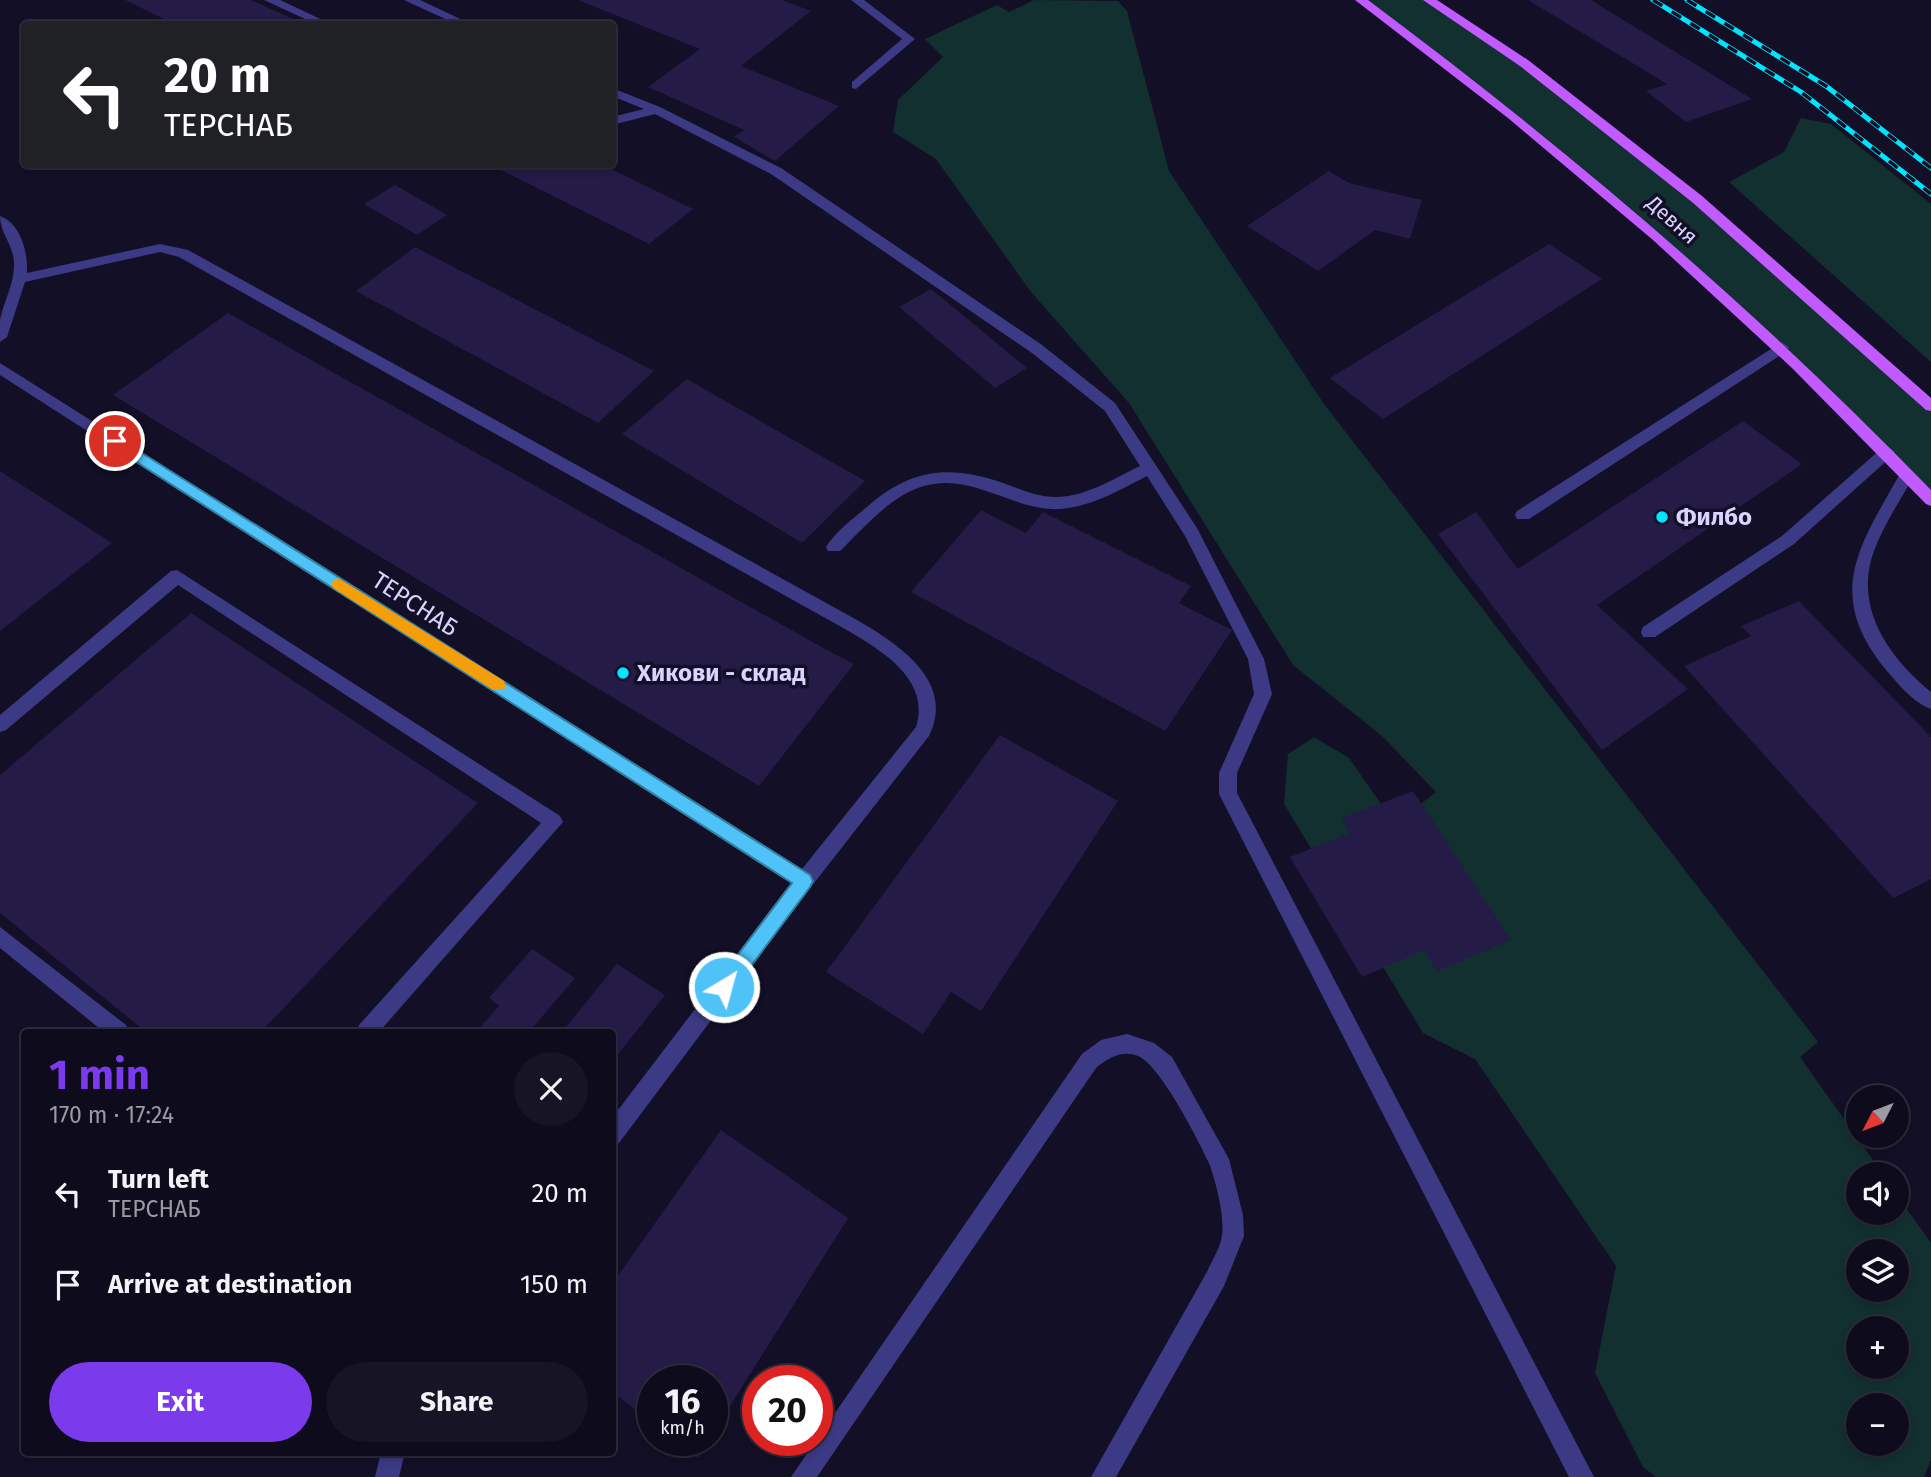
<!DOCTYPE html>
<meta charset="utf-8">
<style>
:root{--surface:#0e0b1c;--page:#171425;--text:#f1f3f6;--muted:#9b9ba3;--line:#2e2b3b;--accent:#7c3aed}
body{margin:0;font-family:"Fira Sans",sans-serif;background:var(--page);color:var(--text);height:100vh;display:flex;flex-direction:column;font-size:26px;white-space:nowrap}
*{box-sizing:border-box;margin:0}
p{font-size:23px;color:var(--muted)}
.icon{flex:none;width:38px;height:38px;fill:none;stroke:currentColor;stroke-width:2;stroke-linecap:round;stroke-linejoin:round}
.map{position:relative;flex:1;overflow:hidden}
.details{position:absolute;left:21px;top:1029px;width:595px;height:427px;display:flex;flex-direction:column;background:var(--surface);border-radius:7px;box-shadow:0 4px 10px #0003,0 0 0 2px var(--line)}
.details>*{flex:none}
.hud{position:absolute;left:21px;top:21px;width:595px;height:147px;border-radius:7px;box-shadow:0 4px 10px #0003,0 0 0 2px var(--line);background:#202124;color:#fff;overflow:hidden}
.needle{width:46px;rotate:228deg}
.tools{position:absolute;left:1846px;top:1085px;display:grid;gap:14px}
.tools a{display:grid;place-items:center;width:63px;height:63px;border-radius:50%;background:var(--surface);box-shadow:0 4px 10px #0003,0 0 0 2px var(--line);font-size:35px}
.speed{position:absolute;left:637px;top:1365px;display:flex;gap:14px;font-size:35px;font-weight:700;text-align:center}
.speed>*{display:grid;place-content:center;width:91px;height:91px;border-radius:50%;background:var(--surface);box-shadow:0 4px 10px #0003,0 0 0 2px var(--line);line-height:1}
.speed small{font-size:18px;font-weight:400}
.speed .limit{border:10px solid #d22;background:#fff;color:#111}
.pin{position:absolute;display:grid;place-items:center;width:60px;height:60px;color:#fff;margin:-30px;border:4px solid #fff;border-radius:50%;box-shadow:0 2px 7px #0007}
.me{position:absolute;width:77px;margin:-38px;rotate:37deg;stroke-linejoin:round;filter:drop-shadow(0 0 5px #0008)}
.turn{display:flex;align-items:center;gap:24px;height:147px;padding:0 28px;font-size:32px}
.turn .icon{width:91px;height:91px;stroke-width:2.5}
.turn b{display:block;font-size:49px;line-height:60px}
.round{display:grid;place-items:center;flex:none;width:74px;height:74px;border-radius:37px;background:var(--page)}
.overview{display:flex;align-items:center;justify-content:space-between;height:119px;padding:0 28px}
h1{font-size:42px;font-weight:700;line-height:52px;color:var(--accent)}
.primary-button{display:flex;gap:14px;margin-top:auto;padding:14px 28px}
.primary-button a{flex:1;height:80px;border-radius:42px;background:var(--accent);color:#fff;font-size:28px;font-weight:700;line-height:80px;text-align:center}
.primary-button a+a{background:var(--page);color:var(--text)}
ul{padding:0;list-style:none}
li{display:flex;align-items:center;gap:21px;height:91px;padding:0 28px}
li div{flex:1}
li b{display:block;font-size:26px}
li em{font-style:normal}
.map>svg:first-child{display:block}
.green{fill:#12302f;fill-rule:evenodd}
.building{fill:#241b47}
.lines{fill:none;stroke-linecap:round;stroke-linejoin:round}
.minor{fill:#3d3a85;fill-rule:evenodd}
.major{fill:#c25bff;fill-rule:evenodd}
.rail-casing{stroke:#00e5ff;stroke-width:5}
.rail{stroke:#130f26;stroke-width:3.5;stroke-dasharray:11;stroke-linecap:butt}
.route{fill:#4fc3f7;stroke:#337fa1;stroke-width:2}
.slow{fill:#f59e0b}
.poi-dot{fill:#00e5ff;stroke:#130f26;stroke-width:2.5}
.labels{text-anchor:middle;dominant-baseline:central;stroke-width:7;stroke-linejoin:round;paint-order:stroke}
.far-street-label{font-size:21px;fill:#d9d4ff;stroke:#130f26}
.poi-label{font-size:24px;font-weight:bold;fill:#d9d4ff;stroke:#130f26;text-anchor:start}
.street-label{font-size:24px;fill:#d9d4ff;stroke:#130f26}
</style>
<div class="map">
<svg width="1931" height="1477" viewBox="0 0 1931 1477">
<rect width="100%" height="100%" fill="#130f26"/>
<path class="green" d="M1034 0 1118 1 1127 11 1169 171 1324 404 1818 1042 1800 1057 1883 1174H1858V1213H1897V1195L1931 1243V1460L1924 1477H1656L1643 1467 1595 1373 1616 1266 1475 1059 1423 1033 1284 804 1288 754 1314 737 1349 758 1395 824 1436 792 1382 736 1293 665 1129 403 1031 292 936 159 893 132 898 100 943 57 925 39 997 5 1009 12ZM1858 1251H1897V1290H1858ZM1858 1328H1897V1367H1858ZM1858 1405H1897V1444H1858Z
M1361 0H1429L1524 63 1697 199 1931 406V500L1613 196Z
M1801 118 1831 124 1931 204V362L1729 182 1784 152Z"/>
<path class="building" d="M125 0H251L304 24H174Z
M578 0H782L811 11 741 66 839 106 775 161 734 137 744 130 648 87 700 49Z
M1528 0H1591L1752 99 1686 122 1646 91 1667 84Z
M489 164H601L693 209 649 244Z
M1329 171 1349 183 1422 200 1410 239 1375 230 1318 271 1247 226Z
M395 185 447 215 417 235 364 204Z
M1549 244 1602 279 1383 419 1330 378Z
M415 247 654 371 598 423 356 291Z
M931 289 1027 368 995 388 899 307Z
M228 313 825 649 854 664 759 786 113 395Z
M687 379 865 481 802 543 622 434Z
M1743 421 1802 464 1597 605 1688 689 1602 750 1438 534 1476 512 1518 569Z
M0 471 112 543 0 631Z
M981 510 1026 533 1043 512 1191 586 1179 603 1232 630 1165 731 911 592Z
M1799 601 1931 737V879L1893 898 1684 666 1751 636 1741 626Z
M191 613 478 803 261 1032H146L0 913V775Z
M1000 735 1118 801 981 1011 951 992 923 1034 826 972Z
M1413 791 1511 940 1437 971 1424 950 1362 977 1290 857 1349 833 1342 818Z
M532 949 575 978 529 1032H476L499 1006 489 998Z
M617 964 665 995 612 1062V1032H562Z
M721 1130 848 1218 712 1435V1381H653V1423L612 1392V1284Z
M675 1440H709L698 1458Z"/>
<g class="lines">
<path class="minor" d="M264 0H280L331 24H316Z
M404 0H420L471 24H456Z
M851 0H864L915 39 856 89 852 88V82L902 39Z
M612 88 660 107 781 168 1042 345 1115 403 1197 528 1264 659 1272 694 1237 773V793L1594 1477H1569L1219 794V773L1254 694 1248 659 1185 536 1147 476C1118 491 1084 511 1050 509 1007 506 970 473 924 486 891 495 864 528 840 551H828L826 547C835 532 855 517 868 506 912 468 950 465 1003 483 1020 489 1037 497 1055 497 1086 497 1113 479 1140 466L1105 411 1032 353 771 174 655 114 612 125V117L644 109 612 96Z
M0 216C21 224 28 252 27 273L160 244 188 250 857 620C898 644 956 681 929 736L811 887 619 1143 612 1146V1118L791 883 0 375V363L802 869 916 727C931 679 881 650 845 629L179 257 160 252 25 282 7 337 0 342C0 335 0 327 0 320 4 300 15 283 14 262 13 244 0 233 0 216Z
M1782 342 1789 347 1787 351 1529 519H1517L1515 515 1517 511Z
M1887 446 1895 452 1892 456 1794 544 1655 637H1643L1641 632 1643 627 1782 536 1882 448Z
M1907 468 1915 474C1901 499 1884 524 1874 551 1853 607 1889 658 1931 692V709C1914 703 1898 684 1887 671 1822 593 1861 544 1902 470Z
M177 570 560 816 563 822 379 1032H356L359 1025 541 823 178 585 6 730 0 732V715L171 571Z
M0 927 126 1025 129 1032H104L0 948Z
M1127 1034 1154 1043 1172 1057 1229 1159 1243 1215 1244 1236 1224 1286 1116 1477H1091L1208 1270C1212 1260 1221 1247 1222 1235 1225 1217 1215 1177 1208 1161 1197 1137 1161 1068 1140 1057 1124 1049 1109 1057 1096 1068L817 1477H791L1082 1054 1101 1040Z
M381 1452H405L399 1477H375Z"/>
<path class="major" d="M1355 0H1368C1569 150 1757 310 1931 490V506L1926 504 1792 368 1653 240 1508 118Z
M1423 0H1437L1528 60 1702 196 1931 398V411L1926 410 1692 202 1520 66Z"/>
<defs>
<path id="rail" d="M1653 0 1801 92 1931 194
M1687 0 1826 86 1931 168"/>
</defs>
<use href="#rail" class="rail-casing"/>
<use href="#rail" class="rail"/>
</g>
<path class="route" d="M115 436 810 875 813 881 810 887 731 993 724 996 718 993 715 987 718 981 792 883 110 445 108 441Z"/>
<path class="slow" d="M338 578 504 681 506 686 504 690H493L333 588 331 583Z"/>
<g class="poi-dot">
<circle cx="1662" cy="517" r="7"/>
<circle cx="623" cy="673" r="7"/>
</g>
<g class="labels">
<g class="far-street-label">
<text transform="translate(1672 220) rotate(42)">Девня</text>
</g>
<g class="poi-label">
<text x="1676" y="517">Филбо</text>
<text x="637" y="673">Хикови - склад</text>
</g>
<g class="street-label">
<text transform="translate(415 604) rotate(33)">ТЕРСНАБ</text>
</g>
</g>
</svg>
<div class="tools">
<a><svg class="needle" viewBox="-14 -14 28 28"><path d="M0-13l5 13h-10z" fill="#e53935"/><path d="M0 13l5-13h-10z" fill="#9b9ba3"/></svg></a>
<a><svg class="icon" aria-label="sound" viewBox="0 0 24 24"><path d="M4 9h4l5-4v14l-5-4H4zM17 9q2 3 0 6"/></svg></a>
<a><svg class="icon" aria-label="layers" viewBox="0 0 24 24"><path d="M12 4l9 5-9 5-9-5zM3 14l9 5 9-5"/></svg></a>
<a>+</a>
<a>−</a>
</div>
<div class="speed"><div>16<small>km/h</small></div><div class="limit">20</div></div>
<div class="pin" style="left:115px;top:441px;background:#d93025"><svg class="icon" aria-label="arrive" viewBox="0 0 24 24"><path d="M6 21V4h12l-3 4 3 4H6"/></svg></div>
<svg class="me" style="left:724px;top:987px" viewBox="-20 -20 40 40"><circle r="17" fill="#4fc3f7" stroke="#fff" stroke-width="3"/><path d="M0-11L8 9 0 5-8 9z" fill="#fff"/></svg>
<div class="hud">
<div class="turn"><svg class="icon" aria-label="left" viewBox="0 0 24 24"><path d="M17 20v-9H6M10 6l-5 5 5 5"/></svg><div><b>20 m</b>ТЕРСНАБ</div></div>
</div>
<section class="details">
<div class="overview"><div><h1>1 min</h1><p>170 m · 17:24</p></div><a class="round"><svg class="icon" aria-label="close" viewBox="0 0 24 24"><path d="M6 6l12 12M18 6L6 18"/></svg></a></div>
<ul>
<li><svg class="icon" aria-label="left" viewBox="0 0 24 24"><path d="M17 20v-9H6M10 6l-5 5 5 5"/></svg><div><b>Turn left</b><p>ТЕРСНАБ</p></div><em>20 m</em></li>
<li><svg class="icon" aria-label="arrive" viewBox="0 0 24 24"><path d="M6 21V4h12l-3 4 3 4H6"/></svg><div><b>Arrive at destination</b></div><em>150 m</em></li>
</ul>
<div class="primary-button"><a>Exit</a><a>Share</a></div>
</section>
</div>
